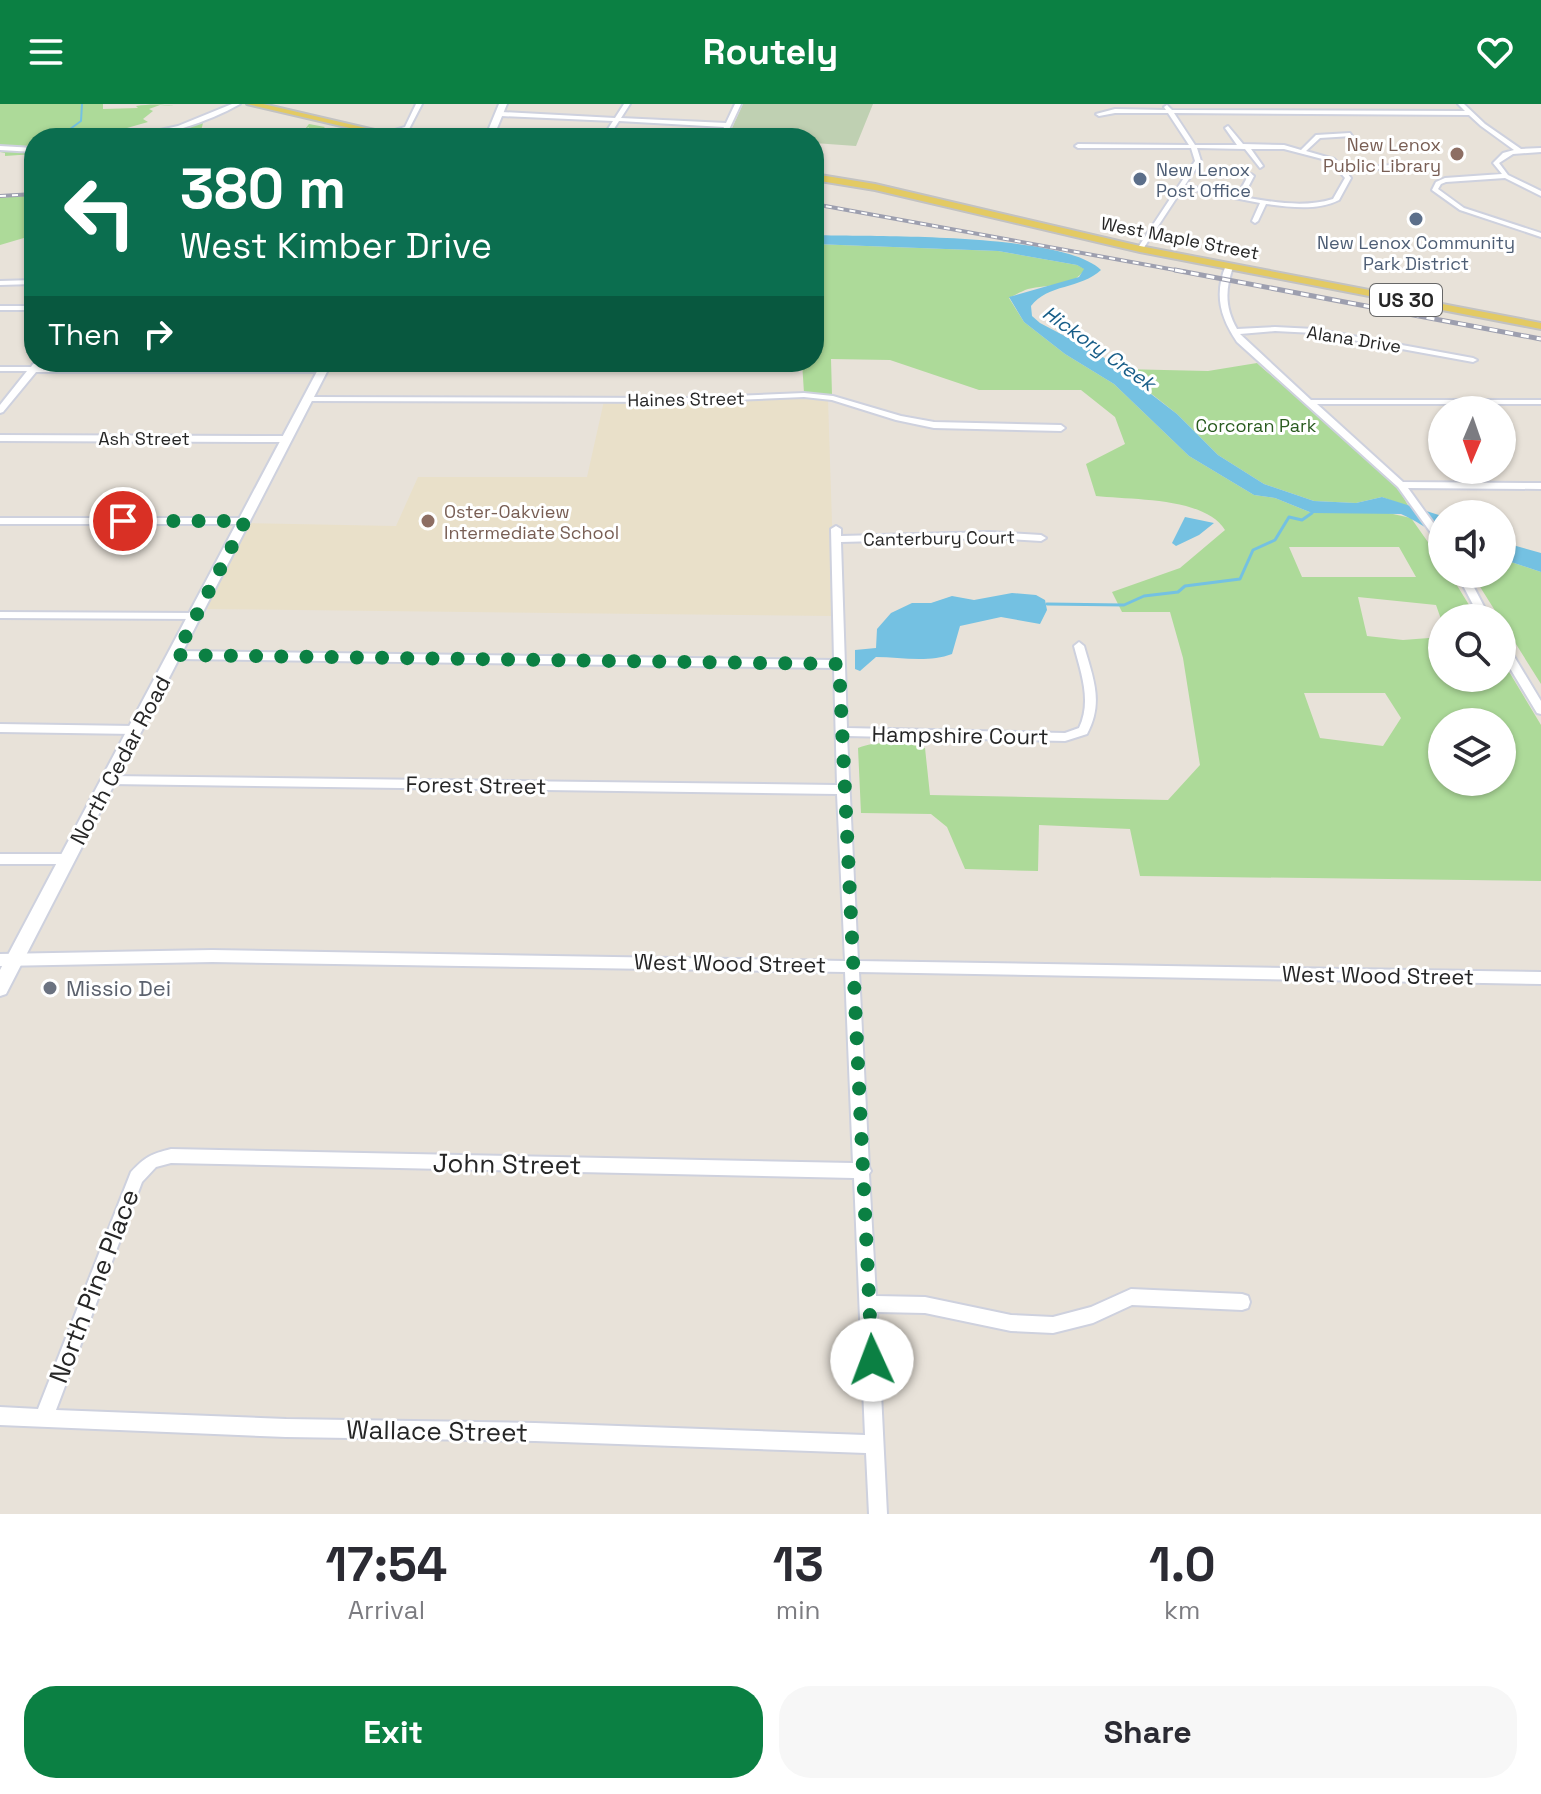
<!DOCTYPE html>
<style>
:root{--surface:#fff;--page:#f7f7f7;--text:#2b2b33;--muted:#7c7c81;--accent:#0b8043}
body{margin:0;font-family:"Space Grotesk",sans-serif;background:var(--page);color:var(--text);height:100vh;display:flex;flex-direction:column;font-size:30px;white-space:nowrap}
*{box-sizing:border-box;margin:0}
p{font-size:26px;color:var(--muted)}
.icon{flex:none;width:44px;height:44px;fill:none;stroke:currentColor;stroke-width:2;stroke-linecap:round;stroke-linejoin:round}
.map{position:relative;height:1410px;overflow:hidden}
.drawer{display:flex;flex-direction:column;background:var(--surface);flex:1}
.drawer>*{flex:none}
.banner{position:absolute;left:24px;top:24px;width:800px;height:244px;border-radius:32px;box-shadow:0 2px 6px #0004;background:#0b6e4f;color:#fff;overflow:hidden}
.needle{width:52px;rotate:182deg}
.tools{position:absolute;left:1428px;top:292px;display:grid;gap:16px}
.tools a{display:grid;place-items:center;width:88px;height:88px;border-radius:50%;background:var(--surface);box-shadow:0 2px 6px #0004;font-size:40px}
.pin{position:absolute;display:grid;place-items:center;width:68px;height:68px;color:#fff;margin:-34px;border:4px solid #fff;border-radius:50%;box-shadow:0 2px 8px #0007}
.me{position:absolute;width:88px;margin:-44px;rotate:358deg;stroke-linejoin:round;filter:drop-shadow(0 0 6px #0008)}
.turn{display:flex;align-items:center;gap:28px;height:168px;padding:0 24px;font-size:36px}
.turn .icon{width:104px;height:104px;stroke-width:2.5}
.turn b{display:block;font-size:56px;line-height:68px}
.then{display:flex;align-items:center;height:76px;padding:0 24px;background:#0003;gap:16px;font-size:30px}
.eta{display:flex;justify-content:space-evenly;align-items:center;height:136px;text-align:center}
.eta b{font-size:48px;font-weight:600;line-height:56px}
.action{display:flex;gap:16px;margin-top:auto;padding:16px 24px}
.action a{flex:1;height:92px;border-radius:32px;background:var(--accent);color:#fff;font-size:32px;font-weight:600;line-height:92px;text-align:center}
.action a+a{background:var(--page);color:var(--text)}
header{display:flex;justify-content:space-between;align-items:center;height:104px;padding:0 24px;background:var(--accent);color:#fff;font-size:36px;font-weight:600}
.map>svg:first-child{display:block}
.education{fill:#e9e0c9}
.green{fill:#adda99;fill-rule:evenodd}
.cemetery{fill:#bfd0b2}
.water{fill:#74c1e2}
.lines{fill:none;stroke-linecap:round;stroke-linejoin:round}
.stream-far1{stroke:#74c1e2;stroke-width:2}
.stream{stroke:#74c1e2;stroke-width:3}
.street-casing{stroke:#ced1de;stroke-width:4}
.secondary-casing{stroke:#ced1de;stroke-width:4}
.primary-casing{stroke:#c2c2c2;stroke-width:4}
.street{fill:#fff;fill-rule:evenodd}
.secondary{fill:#fff;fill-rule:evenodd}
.primary{fill:#e3ca63;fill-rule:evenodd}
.rail-far1-casing{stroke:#9d9faf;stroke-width:4}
.rail-casing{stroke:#9d9faf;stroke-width:5}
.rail-far1{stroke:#fff;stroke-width:2;stroke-dasharray:6;stroke-linecap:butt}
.rail{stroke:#fff;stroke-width:3;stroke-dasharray:8;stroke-linecap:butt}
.route{stroke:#0b8043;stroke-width:14;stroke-dasharray:0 25.2}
.education-dot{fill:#8d6e63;stroke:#fff;stroke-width:3}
.service-dot{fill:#5c6f8a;stroke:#fff;stroke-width:3}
.worship-dot{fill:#6b7280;stroke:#fff;stroke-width:3}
.labels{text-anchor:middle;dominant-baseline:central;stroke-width:6;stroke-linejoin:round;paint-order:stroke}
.far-education-label{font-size:18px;fill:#785e54;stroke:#fff;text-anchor:end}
.far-service-label{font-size:18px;fill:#4e5e75;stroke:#fff;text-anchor:start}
.far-street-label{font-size:18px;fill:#262626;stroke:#fff}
.far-park-label{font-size:18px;fill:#295b1f;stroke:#fff}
.shield{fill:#fff;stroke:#676767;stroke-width:2}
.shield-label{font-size:20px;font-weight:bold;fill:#262626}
.far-water-label{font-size:20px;font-style:italic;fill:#185e88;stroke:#fff}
.street-label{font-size:22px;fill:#262626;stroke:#fff}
.worship-label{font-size:22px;fill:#5b616d;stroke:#fff;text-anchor:start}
.near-street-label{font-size:26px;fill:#262626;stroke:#fff}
</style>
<header><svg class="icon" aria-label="menu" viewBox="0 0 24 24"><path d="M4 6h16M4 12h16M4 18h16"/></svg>Routely<svg class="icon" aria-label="heart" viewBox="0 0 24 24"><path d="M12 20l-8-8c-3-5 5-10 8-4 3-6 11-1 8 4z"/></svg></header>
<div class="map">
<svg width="1541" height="1410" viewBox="0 0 1541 1410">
<rect width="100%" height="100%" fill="#e8e2d9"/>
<path class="education" d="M806 292 828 295 835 512 203 505 246 419 396 422 418 373H587L604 297Z"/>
<path class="green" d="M0 0H103V5L138 4 136 2C149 0 161 0 174 2L160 1 149 5 153 7 143 15 148 18 127 24 111 34H34V50L5 52V49L0 48Z
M203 19 201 27 305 29 313 26 308 25 309 23 305 25 309 20 325 23 313 34H173L165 30 149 33Z
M34 91V131L0 141V94Z
M814 140 998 147 1077 161 1085 165C1073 184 1048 180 1028 185 1022 187 1015 191 1009 194L1024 218 1065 250 1114 280 1189 352 1254 391 1275 394 1312 409 1384 408 1411 414 1442 458V470H1450L1477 514H1442V518L1436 501 1358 493 1367 532 1403 536 1442 533V574H1502V556L1541 621V777L1140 772 1130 725 1039 721 1038 767 965 765 947 723 931 710 861 709 858 644C876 636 907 638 925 644L930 691 1168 696 1200 661 1183 554 1170 508H1122L1112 488 1180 464 1225 426C1205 393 1132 396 1096 392L1086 360 1125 340 1115 313 1081 286H979L890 256 831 255 832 291 804 289 802 258H814ZM1289 443H1399L1416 473H1302ZM1304 589H1385L1401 614 1383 642 1320 634ZM1442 618H1502V678H1442Z
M1257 259C1298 297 1386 354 1409 403L1382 393 1356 399 1314 397 1264 380 1218 351 1177 310 1120 265 1208 267Z
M1502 455 1541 468V580L1472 470H1502Z"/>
<path class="cemetery" d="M743 0H873L856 42 814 39V34L728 33Z"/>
<path class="water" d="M814 131C873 133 1062 128 1101 166 1081 185 1047 180 1031 202L1032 212 1040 219 1099 250 1177 310 1218 351 1264 380 1314 397 1356 399 1382 393 1442 412V432C1427 426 1416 416 1401 410L1312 409 1275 394 1254 391 1189 352 1114 280 1065 250 1024 218 1009 193 1079 173 1084 165 1077 161 998 147 814 140Z
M1185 413 1214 419 1199 431 1176 442 1172 439Z
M1502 438 1541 449V468L1502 455Z
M1012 489 1036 491 1045 496 1047 506 1040 520 1001 513 960 522 952 550C928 559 900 553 876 553L860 567 855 565V546L876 544 877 525 891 509 912 499H931L952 492 974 496Z"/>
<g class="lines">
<path class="stream-far1" d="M58 34 81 17 82 0
M191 34 193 27"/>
<path class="stream" d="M1047 500 1124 501 1144 492 1178 488 1185 482 1240 475 1253 446 1275 436 1289 413 1302 416 1312 409"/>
<defs>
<path id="street" d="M232 0H240C208 18 161 34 124 34L178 22Z
M416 0H422L409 25 396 30 377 29 379 26H395L405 23Z
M624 0H630L621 14 726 19 735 0H741L725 34H719L724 23 619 17 608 34H602L613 17 501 12 498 10 501 8 615 14Z
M1458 0H1464L1485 20 1521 45 1541 44V48L1513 50 1499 59 1508 71 1541 87V92L1505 74 1446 78 1441 80 1438 85 1464 104 1541 129V133L1460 106 1432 86 1436 78 1445 74 1502 70 1493 59 1503 49 1514 46 1481 22 1469 11 1174 9 1195 41H1237L1225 24 1228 22 1243 40 1284 41 1301 46 1316 31 1350 29 1352 32 1320 34 1306 47 1334 55 1344 65 1391 61 1394 63 1347 69 1351 74 1339 96C1317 107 1290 103 1266 100L1258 117 1255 119 1252 117 1260 99 1183 84 1143 145 1140 147 1137 145 1195 57 1191 44H1078L1075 42 1078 40 1189 41 1168 9H1115L1099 12 1096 10 1115 5 1166 6 1164 3 1167 1 1172 6 1465 7ZM1197 44 1245 45 1260 64 1263 62 1251 45H1284L1330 57 1345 74 1333 95C1304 104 1272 98 1243 93L1254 72 1251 70 1248 72 1237 92 1185 81 1201 57Z
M0 42 34 44V48L0 46Z
M1226 161 1233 163C1225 186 1225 204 1237 225L1275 223 1314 225 1473 254 1477 256 1473 258 1314 229 1275 227 1240 230 1311 296H1541V300H1317L1403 378 1541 379V385L1408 384 1442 431V441L1439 440 1398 383 1237 238C1220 213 1214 190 1226 161Z
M34 176V180L0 181V177Z
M0 202H34V206H0Z
M33 260H39L40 263 323 264 327 266 323 268H36L3 308 0 309V301L27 267H0V263H31Z
M804 289 833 292 901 312 934 318 1061 321 1065 324 1061 327 934 324 896 316 832 296 804 293 686 298 308 297 304 295 308 293 686 294Z
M0 331 288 332 292 335 288 338 0 337Z
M0 414H245L250 417 245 420H0Z
M836 422 841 425V432L990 428 1041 431 1046 434 1041 437 990 434 841 438 847 624 1065 629 1079 624C1092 597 1081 569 1074 542L1079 538 1084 542C1093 574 1104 598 1087 630L1065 637 847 632 858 857 1541 868V880L859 868 869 1063 871 1067 869 1070 876 1192 925 1193 1011 1211 1053 1213 1091 1203 1131 1185 1242 1190 1248 1192 1250 1198 1248 1204 1242 1206 1132 1201 1093 1219 1053 1229 1011 1227 925 1209 877 1208 887 1410H869L866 1349 535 1337 286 1333 0 1321V1303L38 1305 131 1068C145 1053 151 1050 171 1045L853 1059 845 868 212 858 0 862V850L212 846 845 857 837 690 109 680 103 676 109 672 837 681 834 564 176 555 171 551 176 547 834 556 831 425ZM171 1059 854 1074 865 1331 535 1319 286 1315 56 1306 142 1078 156 1063Z
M1457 470H1467L1490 514H1480Z
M0 508 197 509 202 512 197 515 0 514Z
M1502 538 1506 539 1541 597V610L1537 609 1502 551Z
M0 620 135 622 141 626 135 630 0 628Z
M0 750H67L71 752 73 755 71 758 67 760H0Z"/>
<path id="secondary" d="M499 0H507L493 34H485Z
M322 258H332L6 890 0 892V866Z"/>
<path id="primary" d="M247 0H263L409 34H393Z
M814 70 875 80 1140 142 1541 219V225L1140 148 875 86 814 76Z"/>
</defs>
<use href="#street" class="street-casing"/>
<use href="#secondary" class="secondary-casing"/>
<use href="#primary" class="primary-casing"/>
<use href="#street" class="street"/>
<use href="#secondary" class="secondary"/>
<use href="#primary" class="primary"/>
<defs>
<path id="rail-far1" d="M0 92 34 90
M814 100 1186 168"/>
<path id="rail" d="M1175 166 1541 235"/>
</defs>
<use href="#rail-far1" class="rail-far1-casing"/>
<use href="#rail" class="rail-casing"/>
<use href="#rail-far1" class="rail-far1"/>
<use href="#rail" class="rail"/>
</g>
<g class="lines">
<path class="route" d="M123 417H245L176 551 839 560 872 1256"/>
</g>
<g class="education-dot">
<circle cx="1457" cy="50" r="8"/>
<circle cx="428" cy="417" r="8"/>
</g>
<g class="service-dot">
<circle cx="1140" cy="75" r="8"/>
<circle cx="1416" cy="115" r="8"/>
</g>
<circle class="worship-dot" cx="50" cy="884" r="8"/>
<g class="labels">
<g class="far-education-label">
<text x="1441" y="40">New Lenox<tspan x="1441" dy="21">Public Library</tspan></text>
<text x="444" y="407" text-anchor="start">Oster-Oakview<tspan x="444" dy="21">Intermediate School</tspan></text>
</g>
<g class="far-service-label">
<text x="1156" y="65">New Lenox<tspan x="1156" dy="21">Post Office</tspan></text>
<text x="1416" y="138" text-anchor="middle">New Lenox Community<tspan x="1416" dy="21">Park District</tspan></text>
</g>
<g class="far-street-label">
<text transform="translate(1180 134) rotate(11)">West Maple Street</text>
<text transform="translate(1354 235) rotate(9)">Alana Drive</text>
<text transform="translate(686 295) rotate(-1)">Haines Street</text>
<text x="144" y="334">Ash Street</text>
<text transform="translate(939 434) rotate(-1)">Canterbury Court</text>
</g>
<g class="far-park-label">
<text x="1256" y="321">Corcoran Park</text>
</g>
<rect class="shield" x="1370" y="180" width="72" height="32" rx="6"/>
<g class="shield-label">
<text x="1406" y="196">US 30</text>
</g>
<g class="far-water-label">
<text transform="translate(1099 244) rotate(35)">Hickory Creek</text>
</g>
<g class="street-label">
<text transform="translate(960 631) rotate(1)">Hampshire Court</text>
<text transform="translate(120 656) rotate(-62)">North Cedar Road</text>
<text transform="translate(476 681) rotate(1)">Forest Street</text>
<text transform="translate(730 859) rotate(1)">West Wood Street</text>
<text transform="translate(1378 871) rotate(1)">West Wood Street</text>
</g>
<g class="worship-label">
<text x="66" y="884">Missio Dei</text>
</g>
<g class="near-street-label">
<text transform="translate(507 1060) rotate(1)">John Street</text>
<text transform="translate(94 1182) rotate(-69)">North Pine Place</text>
<text transform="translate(437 1327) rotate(1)">Wallace Street</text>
</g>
</g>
</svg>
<div class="tools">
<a><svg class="needle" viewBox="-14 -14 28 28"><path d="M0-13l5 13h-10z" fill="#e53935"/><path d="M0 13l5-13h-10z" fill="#7c7c81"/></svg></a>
<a><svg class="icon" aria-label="sound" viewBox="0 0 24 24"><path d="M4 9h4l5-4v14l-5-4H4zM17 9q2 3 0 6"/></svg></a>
<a><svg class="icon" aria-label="search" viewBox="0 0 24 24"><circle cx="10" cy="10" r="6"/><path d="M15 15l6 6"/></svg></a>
<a><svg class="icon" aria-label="layers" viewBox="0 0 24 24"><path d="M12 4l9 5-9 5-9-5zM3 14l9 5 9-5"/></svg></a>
</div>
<div class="pin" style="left:123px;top:417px;background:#d93025"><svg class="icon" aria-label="arrive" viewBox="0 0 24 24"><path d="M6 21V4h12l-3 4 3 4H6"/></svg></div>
<svg class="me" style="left:872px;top:1256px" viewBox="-20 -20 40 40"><circle r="19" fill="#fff"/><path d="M0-13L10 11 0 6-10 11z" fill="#0b8043"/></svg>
<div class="banner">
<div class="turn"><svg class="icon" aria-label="left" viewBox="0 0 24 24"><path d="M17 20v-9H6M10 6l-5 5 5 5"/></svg><div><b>380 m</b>West Kimber Drive</div></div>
<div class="then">Then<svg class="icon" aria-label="right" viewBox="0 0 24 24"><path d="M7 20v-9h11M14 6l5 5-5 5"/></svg></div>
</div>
</div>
<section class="drawer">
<div class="eta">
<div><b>17:54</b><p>Arrival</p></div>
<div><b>13</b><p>min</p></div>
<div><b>1.0</b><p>km</p></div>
</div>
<div class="action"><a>Exit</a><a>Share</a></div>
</section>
